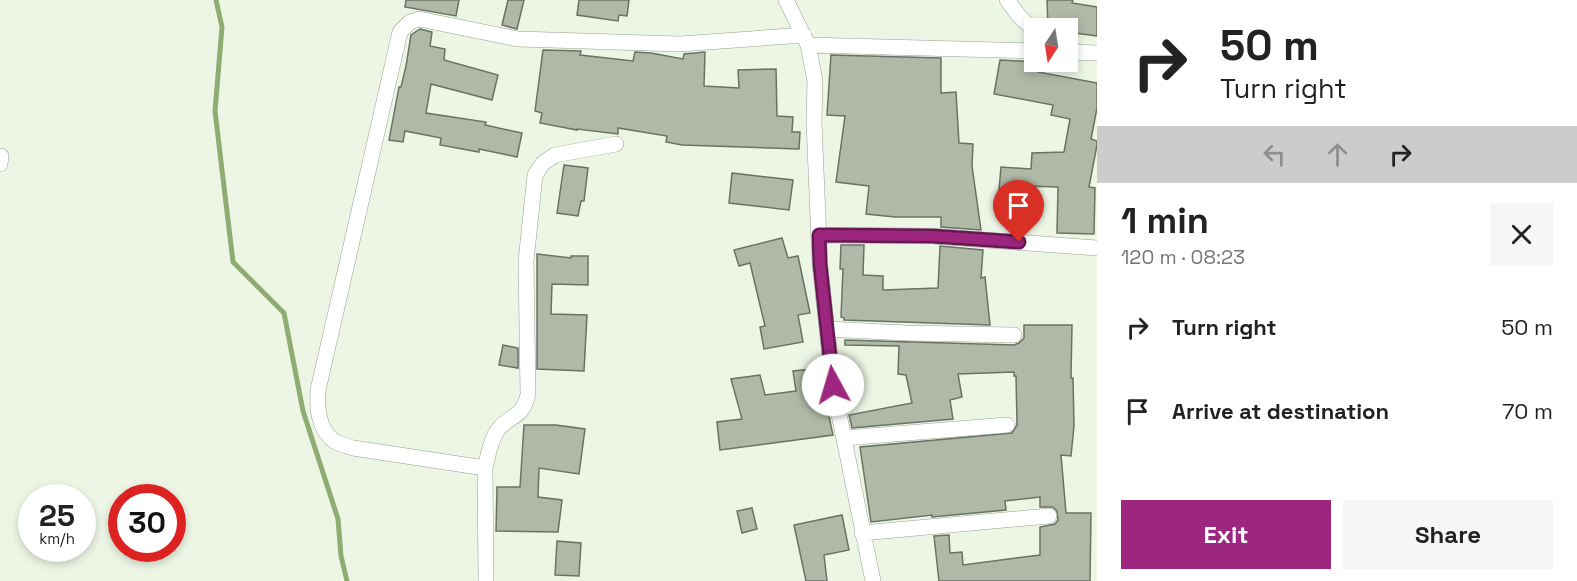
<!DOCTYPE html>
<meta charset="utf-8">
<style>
:root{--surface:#fff;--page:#f6f6f6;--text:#222;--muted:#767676;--accent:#9d267f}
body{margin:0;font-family:"Space Grotesk",sans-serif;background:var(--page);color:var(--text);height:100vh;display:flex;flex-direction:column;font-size:22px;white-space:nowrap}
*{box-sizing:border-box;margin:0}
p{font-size:20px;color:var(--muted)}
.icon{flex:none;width:33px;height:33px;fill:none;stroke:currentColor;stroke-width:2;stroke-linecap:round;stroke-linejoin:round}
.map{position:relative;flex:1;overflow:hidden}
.panel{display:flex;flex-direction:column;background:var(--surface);width:480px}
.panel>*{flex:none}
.top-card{background:#fff;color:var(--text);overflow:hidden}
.needle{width:39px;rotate:192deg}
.controls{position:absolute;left:1024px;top:18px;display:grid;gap:12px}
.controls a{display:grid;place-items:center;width:54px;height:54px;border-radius:0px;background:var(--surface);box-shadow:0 3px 9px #0003;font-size:30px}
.speed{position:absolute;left:18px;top:484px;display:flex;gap:12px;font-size:30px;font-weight:700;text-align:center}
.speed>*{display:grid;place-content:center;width:78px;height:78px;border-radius:50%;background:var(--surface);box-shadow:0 3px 9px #0003;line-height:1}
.speed small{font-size:15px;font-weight:400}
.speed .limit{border:9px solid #d22;background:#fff;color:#111}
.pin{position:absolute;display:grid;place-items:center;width:51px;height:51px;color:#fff;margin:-62px -26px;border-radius:50% 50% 50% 0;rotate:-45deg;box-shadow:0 0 6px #0007}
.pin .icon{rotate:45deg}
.me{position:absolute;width:66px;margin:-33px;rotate:354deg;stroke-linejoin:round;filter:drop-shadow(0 0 4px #0008)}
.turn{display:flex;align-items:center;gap:21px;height:126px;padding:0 24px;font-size:27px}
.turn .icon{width:78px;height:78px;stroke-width:2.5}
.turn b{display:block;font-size:42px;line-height:51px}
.lanes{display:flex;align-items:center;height:57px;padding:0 24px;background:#0003;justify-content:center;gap:30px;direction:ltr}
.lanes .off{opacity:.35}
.round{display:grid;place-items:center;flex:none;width:63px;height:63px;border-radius:0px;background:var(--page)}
.headline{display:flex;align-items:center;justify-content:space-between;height:102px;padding:0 24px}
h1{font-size:36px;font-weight:800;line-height:45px}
.action{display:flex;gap:12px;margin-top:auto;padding:12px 24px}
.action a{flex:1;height:69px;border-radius:0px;background:var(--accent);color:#fff;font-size:24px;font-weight:800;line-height:69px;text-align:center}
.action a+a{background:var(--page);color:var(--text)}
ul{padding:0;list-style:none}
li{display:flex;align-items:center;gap:18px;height:84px;padding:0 24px}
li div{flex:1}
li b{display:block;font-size:22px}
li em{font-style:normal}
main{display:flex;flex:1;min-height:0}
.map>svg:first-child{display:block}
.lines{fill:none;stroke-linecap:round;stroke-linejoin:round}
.stream{stroke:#8fac73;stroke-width:5}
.building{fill:#b0b9a8;stroke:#6a7263;stroke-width:1.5}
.street-casing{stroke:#97a090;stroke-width:16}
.street{stroke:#fff;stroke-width:15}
.route-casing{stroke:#661953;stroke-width:15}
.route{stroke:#9d267f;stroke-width:10}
</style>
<main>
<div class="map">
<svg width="1097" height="581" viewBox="0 0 1097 581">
<rect width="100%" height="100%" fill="#edf6e5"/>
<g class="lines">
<path class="stream" d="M216 0 222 27 215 111 233 262 284 313 303 411 338 519 341 556 347 581"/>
</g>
<path class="building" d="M406 0H459L456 16 405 7Z
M508 0H524L517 29 502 25Z
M579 0H629L627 16 619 15 618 21 577 15Z
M1047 0H1073L1072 3 1097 7V36L1075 33 1076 25 1048 27Z
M420 29 432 32 430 46 445 49 444 60 498 75 492 100 431 84 426 113 486 122 485 125 522 133 517 157 479 149V152L440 145 441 138 405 131 403 142 389 140 399 87H401L406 66 411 35Z
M543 50 581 51 580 55 633 61 635 52 651 53 683 59 684 54 705 52 704 86 739 88 738 70 776 69 777 116 793 117 792 132H800L799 149 682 145 666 142 667 136 618 128V134L577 129V130L540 123 542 113 535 111Z
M831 55 941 58V93L956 92 959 143 973 144 972 166 981 230 941 227V217H895L866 214 869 186 836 182 845 116 827 115Z
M1000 60 1040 62 1038 72 1097 83V108L1091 139 1097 141V145L1089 187 1095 188 1094 234 1057 233 1058 187 1025 186V192L999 190 1001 167 1031 169 1032 153 1064 152 1070 119 1051 115 1053 105 994 94Z
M564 165 588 168 584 201H581L578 216 557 213Z
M732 173 793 180 789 210 729 203Z
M782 238 788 258 798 256 810 313 798 315 803 342 764 349 760 327 765 326 750 263 739 266 734 250Z
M841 245H864L863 275 883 276V290L938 288 940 246 983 250 981 278 985 277 990 325 844 320V318L841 317 843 269H840Z
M537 254 571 258V256H588V285L552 284 551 314 587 315 584 371 537 369Z
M1024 325H1072L1071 378H1073L1074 426 1071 456 1061 455 1066 513H1091L1090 581H939L934 536 949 535 950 553 962 552 963 565 1040 555V527L1055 524 1058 520 1057 511 1053 507H1040V497L1005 501 1006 510 932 517V515L871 522 860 447 1012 433 1017 425 1016 376H1014V372L958 374 962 397 950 400 953 419 852 428 849 415 912 403 906 375 898 374 899 346 845 345V340L1014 345 1019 343 1024 338Z
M503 345 518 348V368L499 365Z
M812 369 817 409 827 407 833 435 720 450 717 422 742 419 731 379 760 375 765 395 796 391 793 371Z
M524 425H556L585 429 579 474 539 468 538 497 562 500 558 532 496 531 497 487H520Z
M752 508 757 529 742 533 737 511Z
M842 515 849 550 824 555 827 581H806L794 525Z
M557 541 581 543 579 576 555 575Z"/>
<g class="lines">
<defs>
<path id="street" d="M786 0 808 45 815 81 814 122 820 265 833 385 873 581
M1007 0 1019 16 1035 31
M808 45 1035 51
M1068 52 1097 53
M0 164 1 156
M819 235 932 236 1097 248
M827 329 906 333 1014 335
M844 438 1007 425
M485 468C488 456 490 441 497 431 510 413 521 421 528 395L526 261 535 175 543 163 555 155 616 144
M862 533 1049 516
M486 581 485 468 353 448C347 446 339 444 334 441 318 429 317 408 318 390L400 32 410 22 419 19 518 39 680 44 804 35"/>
</defs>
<use href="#street" class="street-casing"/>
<use href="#street" class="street"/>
</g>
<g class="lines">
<defs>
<path id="route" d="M833 385 820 264 819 235 932 236 1019 242"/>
</defs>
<use href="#route" class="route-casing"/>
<use href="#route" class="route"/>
</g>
</svg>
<div class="controls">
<a><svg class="needle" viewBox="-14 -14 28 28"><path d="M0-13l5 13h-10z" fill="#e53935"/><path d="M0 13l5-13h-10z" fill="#767676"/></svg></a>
</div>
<div class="speed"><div>25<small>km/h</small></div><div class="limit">30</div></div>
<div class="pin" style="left:1019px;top:242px;background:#d93025"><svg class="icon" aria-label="arrive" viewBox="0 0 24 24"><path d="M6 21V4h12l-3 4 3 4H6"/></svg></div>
<svg class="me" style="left:833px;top:385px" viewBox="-20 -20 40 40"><circle r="19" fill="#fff"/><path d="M0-13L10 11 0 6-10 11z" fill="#9d267f"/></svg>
</div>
<section class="panel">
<div class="top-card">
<div class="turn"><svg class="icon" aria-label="right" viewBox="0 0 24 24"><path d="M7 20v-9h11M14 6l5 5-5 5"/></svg><div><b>50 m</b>Turn right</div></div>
<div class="lanes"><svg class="icon off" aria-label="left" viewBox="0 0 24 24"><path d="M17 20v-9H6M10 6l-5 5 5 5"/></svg><svg class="icon off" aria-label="ahead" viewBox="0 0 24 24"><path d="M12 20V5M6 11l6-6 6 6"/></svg><svg class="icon" aria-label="right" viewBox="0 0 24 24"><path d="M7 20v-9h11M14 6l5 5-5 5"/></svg></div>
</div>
<div class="headline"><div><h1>1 min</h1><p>120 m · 08:23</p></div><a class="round"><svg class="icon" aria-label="close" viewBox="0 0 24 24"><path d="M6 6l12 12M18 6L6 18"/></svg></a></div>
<ul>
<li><svg class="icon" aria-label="right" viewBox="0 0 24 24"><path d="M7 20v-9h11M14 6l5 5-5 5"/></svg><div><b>Turn right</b></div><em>50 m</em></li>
<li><svg class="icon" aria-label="arrive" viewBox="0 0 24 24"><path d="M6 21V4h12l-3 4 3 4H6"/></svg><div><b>Arrive at destination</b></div><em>70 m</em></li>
</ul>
<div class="action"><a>Exit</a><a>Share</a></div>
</section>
</main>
